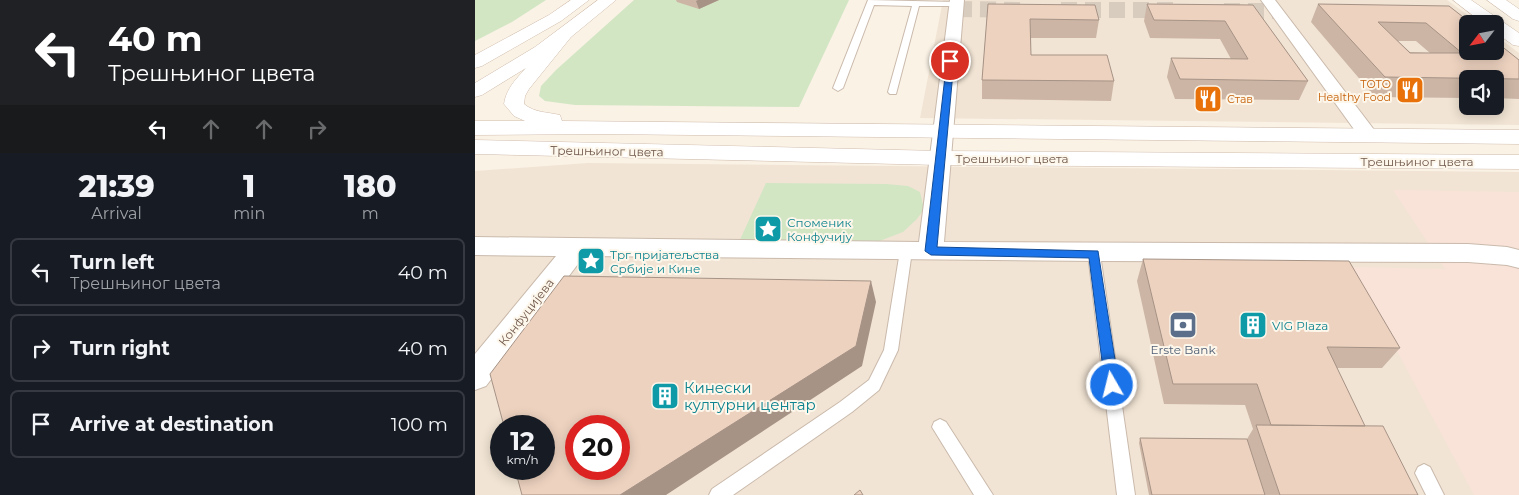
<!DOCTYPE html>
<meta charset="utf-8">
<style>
:root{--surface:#171b24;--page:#20242c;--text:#f1f3f6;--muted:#9ea1a6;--line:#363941}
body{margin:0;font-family:Montserrat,sans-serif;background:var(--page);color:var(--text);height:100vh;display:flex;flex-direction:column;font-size:19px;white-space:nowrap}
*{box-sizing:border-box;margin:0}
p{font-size:16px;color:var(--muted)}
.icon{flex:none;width:28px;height:28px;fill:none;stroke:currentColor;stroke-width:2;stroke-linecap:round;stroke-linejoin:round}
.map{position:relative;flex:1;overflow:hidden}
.sheet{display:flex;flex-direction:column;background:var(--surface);width:475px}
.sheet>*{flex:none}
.banner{background:#202124;color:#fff;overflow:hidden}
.needle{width:32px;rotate:238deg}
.fabs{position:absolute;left:984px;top:15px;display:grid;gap:10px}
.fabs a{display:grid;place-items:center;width:45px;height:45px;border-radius:8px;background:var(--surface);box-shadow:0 2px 12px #0003;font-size:25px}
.speed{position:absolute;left:15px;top:415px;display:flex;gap:10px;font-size:25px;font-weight:700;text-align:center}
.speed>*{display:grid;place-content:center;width:65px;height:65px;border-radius:50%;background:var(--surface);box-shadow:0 2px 12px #0003;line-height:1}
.speed small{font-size:12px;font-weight:400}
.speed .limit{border:8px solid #d22;background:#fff;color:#111}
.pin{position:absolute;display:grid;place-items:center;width:42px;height:42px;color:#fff;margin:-21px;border:2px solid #fff;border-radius:50%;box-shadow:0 1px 5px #0007}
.me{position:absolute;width:55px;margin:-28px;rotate:352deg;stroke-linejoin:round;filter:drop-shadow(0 0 4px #0008)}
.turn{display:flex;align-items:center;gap:18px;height:105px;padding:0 25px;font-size:22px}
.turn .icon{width:65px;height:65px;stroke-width:2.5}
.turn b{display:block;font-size:35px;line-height:42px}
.lanes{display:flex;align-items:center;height:48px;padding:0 25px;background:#0003;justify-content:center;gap:25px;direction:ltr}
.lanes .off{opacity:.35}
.eta{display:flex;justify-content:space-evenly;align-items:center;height:85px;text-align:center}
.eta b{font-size:30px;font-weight:800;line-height:35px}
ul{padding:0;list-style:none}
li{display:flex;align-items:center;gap:15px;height:68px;margin:0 10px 8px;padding:0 15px;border:2px solid var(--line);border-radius:8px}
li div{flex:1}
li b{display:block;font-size:19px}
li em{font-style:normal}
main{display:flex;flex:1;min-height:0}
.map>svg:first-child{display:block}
.residential{fill:#f1e4d4;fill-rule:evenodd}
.commercial{fill:#f9e3d9}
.green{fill:#d2e6c4}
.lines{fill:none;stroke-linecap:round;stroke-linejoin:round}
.street-tunnel{stroke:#d8ccbf;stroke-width:16;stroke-dasharray:16 8;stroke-linecap:butt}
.lane-casing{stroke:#cabaac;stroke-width:2}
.street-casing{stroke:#cabaac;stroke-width:2}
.secondary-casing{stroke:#cfbcad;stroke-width:1}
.lane{fill:#fff;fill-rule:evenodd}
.street{fill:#fff;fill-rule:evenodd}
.secondary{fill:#fff;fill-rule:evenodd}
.wall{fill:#ccb5a4;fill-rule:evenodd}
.shaded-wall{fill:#a69386}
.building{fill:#edd2bf;stroke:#a69386;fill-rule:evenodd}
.route{fill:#1a73e8;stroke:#114b97}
.labels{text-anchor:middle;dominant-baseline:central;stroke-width:4;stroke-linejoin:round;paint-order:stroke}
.far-food-label{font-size:11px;fill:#c56008;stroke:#fdf6ea;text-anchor:end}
.street-label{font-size:12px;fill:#70594c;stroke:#fdf6ea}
.culture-label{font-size:12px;fill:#0d838f;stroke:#fdf6ea;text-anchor:start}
.service-label{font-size:12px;fill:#4e5e75;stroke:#fdf6ea}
.near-culture-label{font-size:15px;fill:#0d838f;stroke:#fdf6ea;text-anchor:start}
</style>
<main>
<section class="sheet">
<div class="banner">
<div class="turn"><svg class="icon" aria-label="left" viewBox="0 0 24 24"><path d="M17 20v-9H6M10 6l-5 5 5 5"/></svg><div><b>40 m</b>Трешњиног цвета</div></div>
<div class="lanes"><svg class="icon" aria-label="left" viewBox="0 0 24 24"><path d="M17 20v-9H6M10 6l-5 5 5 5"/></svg><svg class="icon off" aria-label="ahead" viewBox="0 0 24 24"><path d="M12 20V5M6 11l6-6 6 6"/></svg><svg class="icon off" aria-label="ahead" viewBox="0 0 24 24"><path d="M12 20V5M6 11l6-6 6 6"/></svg><svg class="icon off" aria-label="right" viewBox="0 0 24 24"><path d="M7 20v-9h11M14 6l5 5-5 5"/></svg></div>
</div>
<div class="eta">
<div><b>21:39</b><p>Arrival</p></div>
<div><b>1</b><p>min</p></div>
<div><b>180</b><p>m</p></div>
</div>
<ul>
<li><svg class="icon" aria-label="left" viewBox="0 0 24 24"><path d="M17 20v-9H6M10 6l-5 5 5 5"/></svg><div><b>Turn left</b><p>Трешњиног цвета</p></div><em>40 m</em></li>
<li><svg class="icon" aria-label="right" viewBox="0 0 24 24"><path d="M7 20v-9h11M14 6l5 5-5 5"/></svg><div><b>Turn right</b></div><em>40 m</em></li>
<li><svg class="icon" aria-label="arrive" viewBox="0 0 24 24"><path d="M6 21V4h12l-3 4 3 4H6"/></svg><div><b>Arrive at destination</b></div><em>100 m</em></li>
</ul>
</section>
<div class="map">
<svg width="1044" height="495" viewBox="0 0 1044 495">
<rect width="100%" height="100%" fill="#faf2e5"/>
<path class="residential" d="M468 0H972L1005 24H992V51H1020V35L1044 53V125L445 118ZM992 79H1020V106H992Z
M113 163 1044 172V495H0V171ZM26 426H69V469H26ZM101 426H144V469H101Z"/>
<path class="commercial" d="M918 190 1044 192V495H999L877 267 970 269Z"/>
<path class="green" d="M0 0H71L37 22 0 41Z
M159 0H374L324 107 100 105 70 101 64 96 66 86 81 70Z
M291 183 411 184 433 186 445 192 449 209 442 219 428 232 402 242 263 244Z"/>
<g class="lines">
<path class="street-tunnel" d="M481 9 546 10
M586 10H704
M749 11H801"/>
<defs>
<path id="lane" d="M393 0 482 2 486 4 482 6H444L421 94H415L413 92 437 6 399 5 368 88 363 91 358 88Z
M431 247 435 248 437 251 423 350 404 390 377 412 258 495H234L237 489 365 402 394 380 409 350 425 251 427 248Z
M619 249 623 251 625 254 660 495H642L613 254 615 251Z
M465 419 471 422 518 495H499L457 427 459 422Z
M949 464 955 467 969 495H951L940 473 943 467Z"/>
<path id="street" d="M475 0H489L469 242 993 244 1032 247 1044 250V268L1032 265 993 262 621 261 109 256 11 386 0 390V354L81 256 0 255V237L444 242Z
M786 0H800L900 131 903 135 900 139 893 141 886 139Z"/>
<path id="secondary" d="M96 0H114L86 21 7 66 0 68V55L74 15Z
M123 0H141L96 37 54 89 50 96 49 104C60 113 72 112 85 115L87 121 1044 130V144L125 134 0 135V121H50L39 116 29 104C31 89 41 79 51 68L7 95 0 97V83L60 47Z
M978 0H996L1044 33V46L1038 45 1020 32V24H1009Z
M1012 0H1031L1044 9V21L1038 19Z
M0 140 465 151 1044 155V169L465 165 0 154Z"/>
</defs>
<use href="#lane" class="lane-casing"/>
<use href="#street" class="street-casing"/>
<use href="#secondary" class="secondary-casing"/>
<use href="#lane" class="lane"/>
<use href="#street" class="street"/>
<use href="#secondary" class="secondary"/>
</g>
<path class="wall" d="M201 0H244L224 9 202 2Z
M513 4 624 20 621 38H556V55L639 81 636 101 507 99V80Z
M672 4 778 5 833 81 824 100 700 99 692 77 696 58 756 59 745 39 675 38 669 21Z
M843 4 974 6 1044 60V99L1020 98V79H992V98L900 97 836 22ZM923 41H941L955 53 935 52Z
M668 259 925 348 907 368H862L890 426 943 495H674L664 443 665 438 772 439 778 429 770 405 689 404 662 281Z"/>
<path class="shaded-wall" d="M223 0H244L224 9 221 1Z
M396 281 401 302 387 366 191 495H145Z"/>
<path class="building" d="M513 4 620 5 624 20 555 19 556 55H632L639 81 507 80Z
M672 4 778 5 833 81 705 79 696 58 773 59 750 21 679 20Z
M843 4 974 6 997 24H992V51H1020V41L1044 60V79L910 77ZM903 22 951 23 987 53H935Z
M668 259 874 261 925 348 852 347 890 426 796 425 782 384H698Z
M89 276 396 281 381 346 145 495H47L40 469H69V426H29L15 374ZM101 426H144V469H101Z
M781 425 908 426 943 495H805Z
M665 438 772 439 790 495H677Z
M385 490 388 495H379Z"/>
<path class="route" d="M472 59 479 61 462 247 623 251 644 385 642 389 637 391 632 389 630 385 614 258 456 255 450 251Z"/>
<defs>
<symbol id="restaurant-square" viewBox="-11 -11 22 22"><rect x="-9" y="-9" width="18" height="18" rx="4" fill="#e8710a" stroke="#fdf6ea"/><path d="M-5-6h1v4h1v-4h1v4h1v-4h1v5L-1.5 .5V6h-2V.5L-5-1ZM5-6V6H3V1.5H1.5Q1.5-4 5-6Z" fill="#fff"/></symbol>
<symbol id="sight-square" viewBox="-11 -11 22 22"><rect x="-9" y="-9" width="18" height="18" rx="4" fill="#0f9aa8" stroke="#fdf6ea"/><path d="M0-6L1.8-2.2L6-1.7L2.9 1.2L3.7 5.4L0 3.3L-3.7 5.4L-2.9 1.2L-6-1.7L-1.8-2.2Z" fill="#fff"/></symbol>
<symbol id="bank-square" viewBox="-11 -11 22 22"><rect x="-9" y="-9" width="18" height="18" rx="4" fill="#5c6f8a" stroke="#fdf6ea"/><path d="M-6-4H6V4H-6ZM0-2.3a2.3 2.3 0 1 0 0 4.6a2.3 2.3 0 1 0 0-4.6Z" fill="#fff"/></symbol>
<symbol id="building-square" viewBox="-11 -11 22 22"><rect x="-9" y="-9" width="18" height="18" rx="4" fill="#0f9aa8" stroke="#fdf6ea"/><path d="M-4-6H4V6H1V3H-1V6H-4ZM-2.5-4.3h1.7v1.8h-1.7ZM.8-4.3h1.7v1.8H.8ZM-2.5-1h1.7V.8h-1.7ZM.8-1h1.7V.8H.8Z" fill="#fff"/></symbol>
</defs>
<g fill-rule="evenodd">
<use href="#restaurant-square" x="919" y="74" width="32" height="32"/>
<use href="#restaurant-square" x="717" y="83" width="32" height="32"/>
<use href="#sight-square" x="277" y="213" width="32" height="32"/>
<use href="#sight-square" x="100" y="245" width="32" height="32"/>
<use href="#bank-square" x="692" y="309" width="32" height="32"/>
<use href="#building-square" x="762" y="309" width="32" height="32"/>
<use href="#building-square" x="174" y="380" width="32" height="32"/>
</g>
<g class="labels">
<g class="far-food-label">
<text x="916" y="84">TOTO<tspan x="916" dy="13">Healthy Food</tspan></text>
<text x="752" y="99" text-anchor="start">Став</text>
</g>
<g class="street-label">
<text transform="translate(132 151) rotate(1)">Трешњиног цвета</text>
<text x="537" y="158">Трешњиног цвета</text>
<text x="942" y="161">Трешњиног цвета</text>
<text transform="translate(51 312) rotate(-52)">Конфуцијева</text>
</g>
<g class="culture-label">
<text x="312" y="222">Споменик<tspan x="312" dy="14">Конфучију</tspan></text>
<text x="135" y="254">Трг пријатељства<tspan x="135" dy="14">Србије и Кине</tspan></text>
<text x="797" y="325">VIG Plaza</text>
</g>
<g class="service-label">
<text x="708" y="349">Erste Bank</text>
</g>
<g class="near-culture-label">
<text x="209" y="387">Кинески<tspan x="209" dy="17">културни центар</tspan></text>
</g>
</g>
</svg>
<div class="fabs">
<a><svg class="needle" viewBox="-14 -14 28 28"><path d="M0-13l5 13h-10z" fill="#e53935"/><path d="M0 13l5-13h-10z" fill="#9ea1a6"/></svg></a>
<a><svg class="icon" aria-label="sound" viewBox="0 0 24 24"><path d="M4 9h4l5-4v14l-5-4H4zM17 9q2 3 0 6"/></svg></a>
</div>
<div class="speed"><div>12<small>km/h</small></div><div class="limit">20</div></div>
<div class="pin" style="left:475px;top:61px;background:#d93025"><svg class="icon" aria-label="arrive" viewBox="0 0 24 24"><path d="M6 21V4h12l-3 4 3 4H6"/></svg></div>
<svg class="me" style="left:637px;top:385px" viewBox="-20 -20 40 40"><circle r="17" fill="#1a73e8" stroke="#fff" stroke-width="3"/><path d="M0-11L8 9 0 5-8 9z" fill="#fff"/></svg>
</div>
</main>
